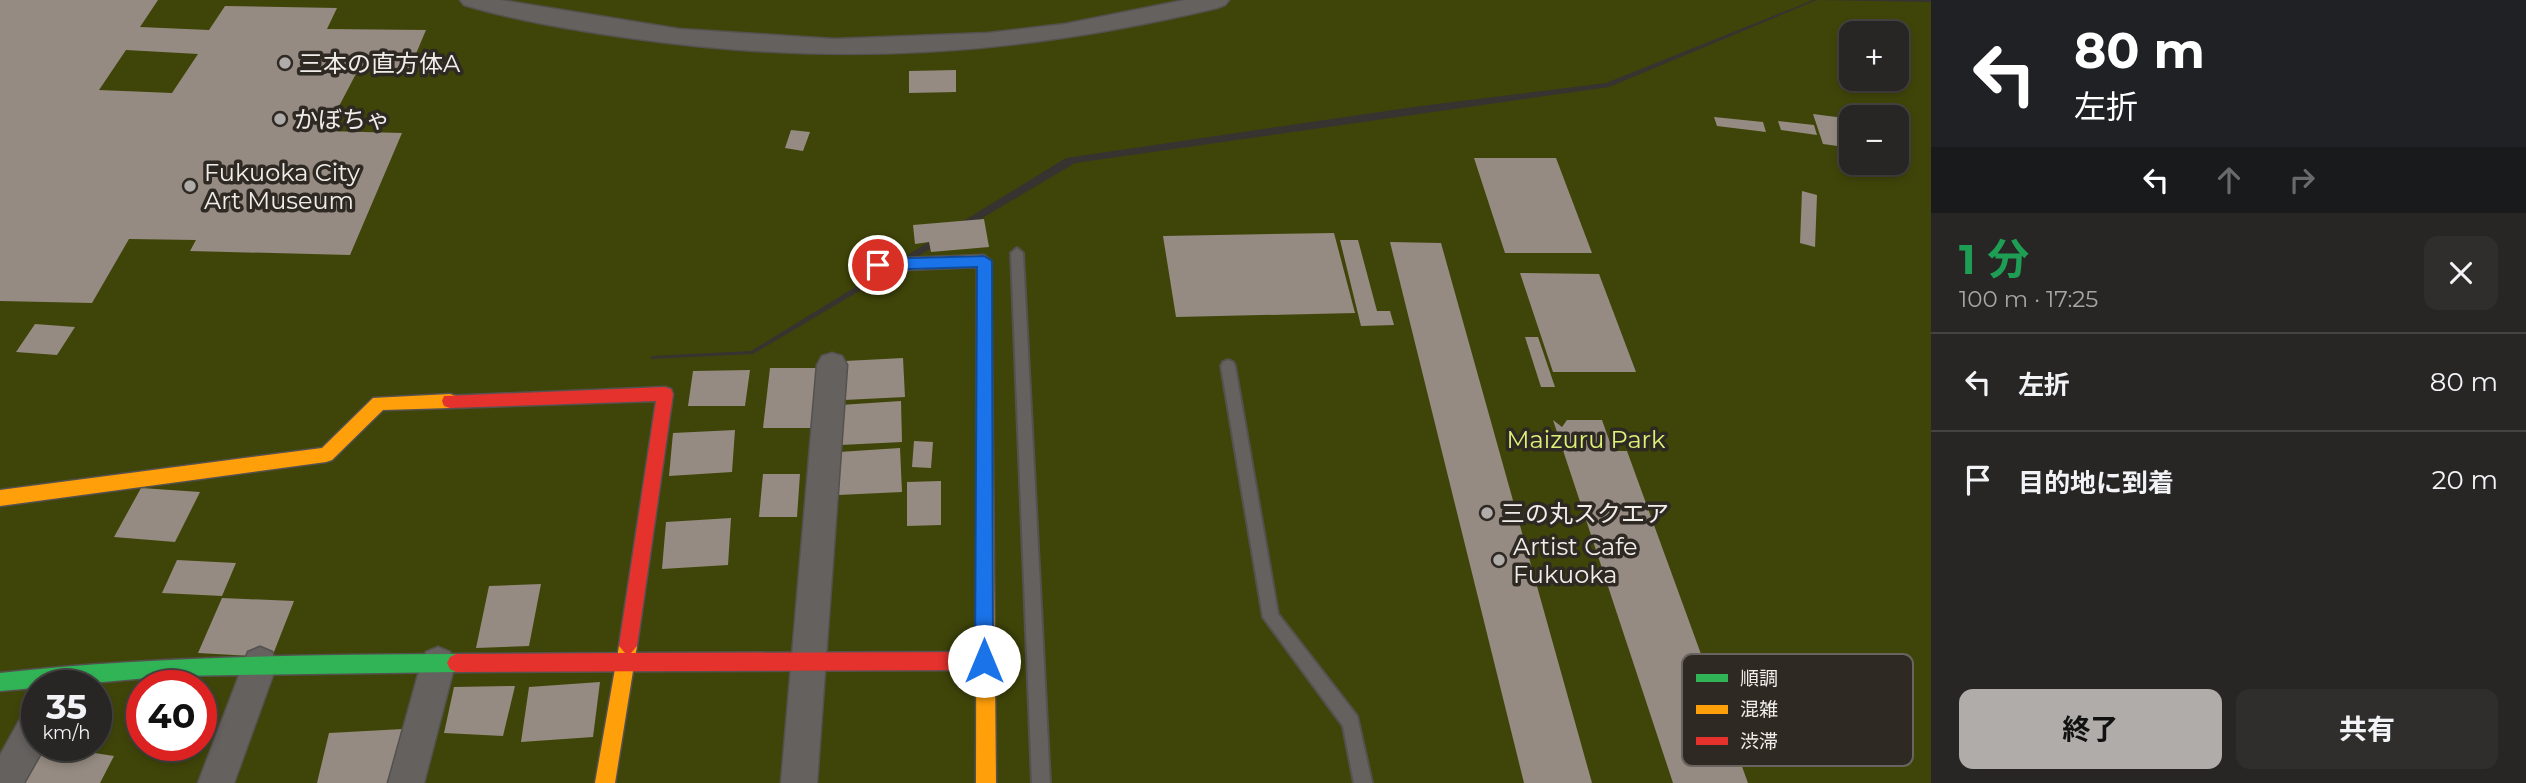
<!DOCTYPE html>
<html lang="ja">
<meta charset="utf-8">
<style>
:root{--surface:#282624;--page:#302e2c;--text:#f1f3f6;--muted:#a5a5a6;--line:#444341;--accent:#b0aca9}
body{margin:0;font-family:Montserrat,"Noto Sans JP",sans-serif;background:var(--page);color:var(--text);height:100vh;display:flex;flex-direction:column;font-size:26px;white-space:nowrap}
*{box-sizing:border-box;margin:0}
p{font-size:23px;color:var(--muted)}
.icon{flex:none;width:38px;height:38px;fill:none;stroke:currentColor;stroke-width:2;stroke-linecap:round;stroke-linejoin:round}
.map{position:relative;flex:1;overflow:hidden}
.sheet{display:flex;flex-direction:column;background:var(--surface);width:595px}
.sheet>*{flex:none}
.banner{background:#202124;color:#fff;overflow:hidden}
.buttons{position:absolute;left:1839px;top:21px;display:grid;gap:14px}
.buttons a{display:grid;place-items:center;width:70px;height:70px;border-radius:14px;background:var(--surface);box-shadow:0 4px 10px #0003,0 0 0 2px var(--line);font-size:35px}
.speed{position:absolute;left:21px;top:670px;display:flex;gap:14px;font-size:35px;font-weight:700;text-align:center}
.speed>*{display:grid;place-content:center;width:91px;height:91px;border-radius:50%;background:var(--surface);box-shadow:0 4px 10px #0003,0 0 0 2px var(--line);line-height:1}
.speed small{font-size:18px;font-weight:400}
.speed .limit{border:10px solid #d22;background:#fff;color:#111}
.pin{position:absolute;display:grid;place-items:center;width:60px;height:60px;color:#fff;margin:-30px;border:4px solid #fff;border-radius:50%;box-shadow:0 2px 7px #0007}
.me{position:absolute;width:77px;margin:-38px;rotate:0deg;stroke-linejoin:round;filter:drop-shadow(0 0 5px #0008)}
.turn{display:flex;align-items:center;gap:24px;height:147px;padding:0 28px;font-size:32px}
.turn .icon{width:91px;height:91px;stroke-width:2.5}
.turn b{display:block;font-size:49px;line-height:60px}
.lanes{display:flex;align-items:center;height:66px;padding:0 28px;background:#0003;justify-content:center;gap:35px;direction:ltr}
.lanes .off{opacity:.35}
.round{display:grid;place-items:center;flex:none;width:74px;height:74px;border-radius:14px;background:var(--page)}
.overview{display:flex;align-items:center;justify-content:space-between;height:119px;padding:0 28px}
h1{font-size:42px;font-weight:700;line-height:52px;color:#1e9e55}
.primary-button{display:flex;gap:14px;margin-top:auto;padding:14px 28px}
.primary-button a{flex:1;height:80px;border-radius:14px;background:var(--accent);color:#111;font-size:28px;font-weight:700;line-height:80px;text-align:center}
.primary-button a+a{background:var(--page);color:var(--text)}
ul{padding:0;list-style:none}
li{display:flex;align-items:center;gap:21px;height:98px;padding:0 28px;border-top:2px solid var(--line)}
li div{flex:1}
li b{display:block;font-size:26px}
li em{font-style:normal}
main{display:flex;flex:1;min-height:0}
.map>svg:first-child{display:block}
.green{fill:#3f4509;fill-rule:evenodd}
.building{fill:#958b82;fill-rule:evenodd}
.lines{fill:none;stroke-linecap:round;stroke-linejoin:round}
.lane-casing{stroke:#54514f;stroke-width:4}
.street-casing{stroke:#54514f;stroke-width:3}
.fast-casing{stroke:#54514f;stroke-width:3}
.slow-casing{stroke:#54514f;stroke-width:3}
.jam-casing{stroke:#54514f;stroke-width:3}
.lane{fill:#64615f;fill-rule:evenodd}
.street{fill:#64615f;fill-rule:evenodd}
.fast{fill:#30b455;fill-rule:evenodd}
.slow{fill:#ff9f0a;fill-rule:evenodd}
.jam{fill:#e5322d;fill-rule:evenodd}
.route{fill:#1a73e8;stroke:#114b97;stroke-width:2}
.poi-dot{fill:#b0aca9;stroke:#2f2923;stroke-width:2.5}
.labels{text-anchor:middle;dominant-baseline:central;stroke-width:7;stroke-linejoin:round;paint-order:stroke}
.poi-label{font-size:24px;fill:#f1edea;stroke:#2f2923;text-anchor:start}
.park-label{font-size:24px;fill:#ddf078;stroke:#2f2923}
.key{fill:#2f2923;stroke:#69645f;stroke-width:2}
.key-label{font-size:19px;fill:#f1edea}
</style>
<main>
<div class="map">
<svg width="1931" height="783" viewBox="0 0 1931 783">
<rect width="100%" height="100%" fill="#363330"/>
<path class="green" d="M0 0H1813L1606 83 1421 106 1066 158 751 351 652 356 650 359 753 354 1075 163 1609 87 1817 0 1931 2V783H0ZM1852 33H1897V79H1852ZM1852 117H1897V163H1852ZM37 686H96V746H37ZM142 686H201V746H142Z"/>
<path class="building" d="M0 0H158L140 27 209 30 225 6 337 8 327 29 426 30 410 68H359L326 131 402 133 350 255 190 251 196 240 129 239 92 303 0 301ZM126 50 198 54 172 93 99 90Z
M956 70V92L909 93V71Z
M1813 114 1852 119V148L1823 144Z
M1714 117 1763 122 1766 132 1717 126Z
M1778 121 1814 125 1817 135 1781 130Z
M791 130 810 132 803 151 785 148Z
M1474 158H1556L1592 253H1505Z
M1802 191 1817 195 1815 247 1800 243Z
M984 219 989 247 931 252 929 242 915 244 913 225Z
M1334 233 1355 313 1176 317 1163 236Z
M1340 240H1358L1377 311H1390L1394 325 1361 326Z
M1390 242 1441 243 1592 783H1524Z
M1520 273 1599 274 1636 372H1553Z
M35 324 75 327 57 355 16 352Z
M1525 337H1538L1555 387H1541Z
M903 358 905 397 844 400 845 361Z
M770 368H817L812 428H763Z
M750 370 745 406H688L693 371Z
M901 401 902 442 840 445V405Z
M1553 420 1562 427 1567 420H1602L1613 451H1627L1748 783H1673Z
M735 430 732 472 669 476 673 433Z
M914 441 933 442 931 468 912 467Z
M900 448 902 492 838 495 839 452Z
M763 474H800L797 517H759Z
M941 481V525L907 526V482Z
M141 488 200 492 175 542 114 537Z
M731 518 728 565 662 569 666 522Z
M177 560 236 563 222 596 162 593Z
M541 584 529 646 476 648 489 586Z
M222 598 294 601 272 657 198 653Z
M600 682 593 737 521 742 529 687Z
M515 686 503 736 444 733 454 687Z
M403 729 391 783H317L329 733Z
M46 746H49L114 756 100 783H24Z"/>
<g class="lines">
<defs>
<path id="lane" d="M1017 248 1023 253 1050 783H1032L1011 253Z
M1228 360 1233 362 1235 366 1278 614 1357 716 1372 783H1354L1343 726 1263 617 1221 366 1223 362Z"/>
<path id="street" d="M460 0H500L679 29 834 39 988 33 1065 24 1185 0H1229L1225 5 1217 8C1015 56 836 67 630 38 574 30 518 21 464 5Z
M832 353 842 356 847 365 817 783H781L817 365 822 356Z
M260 647 272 652 277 664 234 783H198L248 652Z
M438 647 450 652 455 664 424 783H388L421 664 426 652Z
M37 707V746H45L24 783H0V755L24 712Z"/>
<path id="fast" d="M456 654 462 657 465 663 462 669 456 672 171 676 0 691V673C152 656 303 655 456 654Z"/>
<path id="slow" d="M984 255 991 261 996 783H976L977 267 878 271 871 265 878 259Z
M450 394 456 396 458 401 456 406 450 408 383 410 332 460 326 462 0 506V490L322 448 373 398Z
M628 637 634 640 637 646 615 783H595L619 646 622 640Z"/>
<path id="jam" d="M665 387 671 389 673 394 637 646 631 653 984 652 990 655 993 661 990 667 984 670 456 672 450 669 447 663 450 657 456 654 625 653 619 646 656 401 450 408 444 406 442 401 444 396Z"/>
</defs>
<use href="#lane" class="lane-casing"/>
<use href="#street" class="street-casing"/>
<use href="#fast" class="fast-casing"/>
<use href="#slow" class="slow-casing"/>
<use href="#jam" class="jam-casing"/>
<use href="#lane" class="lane"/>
<use href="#street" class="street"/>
<use href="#fast" class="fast"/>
<use href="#slow" class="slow"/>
<use href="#jam" class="jam"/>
</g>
<path class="route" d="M984 256 992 261 993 661 990 668 984 670 977 668 975 661 977 267 878 270 870 265 878 259Z"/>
<g class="poi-dot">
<circle cx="285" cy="63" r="7"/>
<circle cx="280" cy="119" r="7"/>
<circle cx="190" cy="186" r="7"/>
<circle cx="1487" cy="513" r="7"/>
<circle cx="1499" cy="560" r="7"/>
</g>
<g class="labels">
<g class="poi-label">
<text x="299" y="63">三本の直方体A</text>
<text x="294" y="119">かぼちゃ</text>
<text x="204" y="172">Fukuoka City<tspan x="204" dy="28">Art Museum</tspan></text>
<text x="1501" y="513">三の丸スクエア</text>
<text x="1513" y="546">Artist Cafe<tspan x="1513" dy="28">Fukuoka</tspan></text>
</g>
<g class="park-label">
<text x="1586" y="439">Maizuru Park</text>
</g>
</g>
<rect x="1682" y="654" width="231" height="112" rx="10" class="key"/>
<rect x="1696" y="674" width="32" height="8" fill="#30b455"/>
<rect x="1696" y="705" width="32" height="9" fill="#ff9f0a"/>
<rect x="1696" y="737" width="32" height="8" fill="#e5322d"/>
<g class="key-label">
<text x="1740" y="685">順調</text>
<text x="1740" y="716">混雑</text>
<text x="1740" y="748">渋滞</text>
</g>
</svg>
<div class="buttons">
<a>+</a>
<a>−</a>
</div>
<div class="speed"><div>35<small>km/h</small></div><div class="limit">40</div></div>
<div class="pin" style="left:878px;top:265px;background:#d93025"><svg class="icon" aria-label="arrive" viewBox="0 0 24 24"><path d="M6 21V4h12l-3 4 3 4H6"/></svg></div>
<svg class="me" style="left:984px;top:661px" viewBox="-20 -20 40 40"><circle r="19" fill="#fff"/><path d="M0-13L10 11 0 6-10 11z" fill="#1a73e8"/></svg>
</div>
<section class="sheet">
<div class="banner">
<div class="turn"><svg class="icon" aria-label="left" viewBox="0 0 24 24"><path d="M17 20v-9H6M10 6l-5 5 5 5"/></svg><div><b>80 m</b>左折</div></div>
<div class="lanes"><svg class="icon" aria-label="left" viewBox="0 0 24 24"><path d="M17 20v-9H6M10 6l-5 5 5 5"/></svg><svg class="icon off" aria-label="ahead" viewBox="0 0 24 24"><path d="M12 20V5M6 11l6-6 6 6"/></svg><svg class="icon off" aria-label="right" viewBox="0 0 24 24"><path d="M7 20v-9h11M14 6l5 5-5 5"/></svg></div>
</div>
<div class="overview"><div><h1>1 分</h1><p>100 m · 17:25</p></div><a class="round"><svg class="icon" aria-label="close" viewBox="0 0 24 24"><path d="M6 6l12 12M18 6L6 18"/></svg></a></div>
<ul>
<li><svg class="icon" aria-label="left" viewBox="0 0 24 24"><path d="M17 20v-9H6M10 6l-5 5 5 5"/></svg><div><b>左折</b></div><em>80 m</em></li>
<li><svg class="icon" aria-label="arrive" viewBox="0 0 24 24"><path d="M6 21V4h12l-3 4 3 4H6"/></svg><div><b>目的地に到着</b></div><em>20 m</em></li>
</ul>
<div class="primary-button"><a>終了</a><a>共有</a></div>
</section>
</main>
